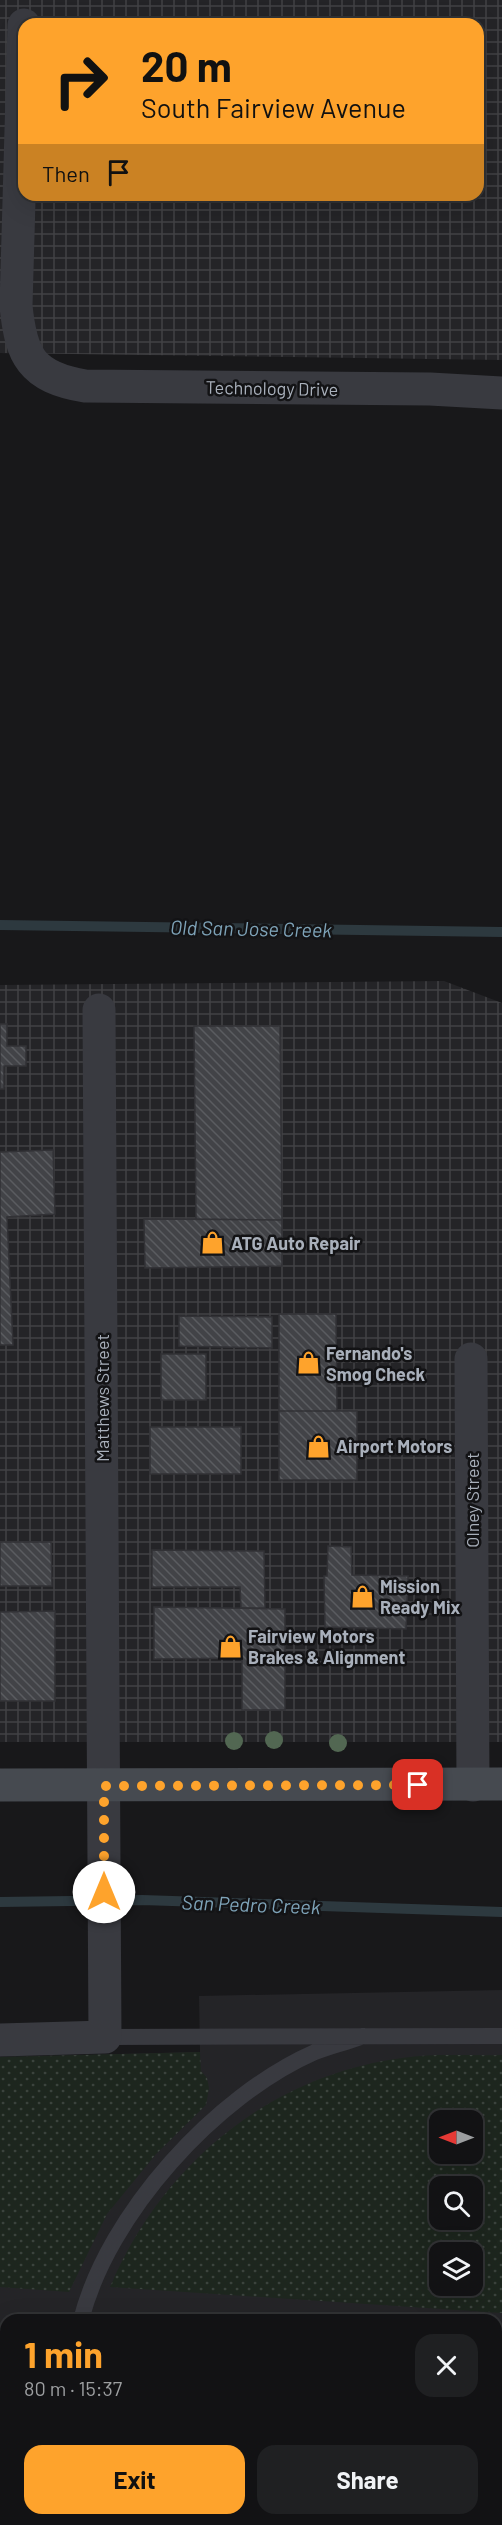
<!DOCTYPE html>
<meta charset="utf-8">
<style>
:root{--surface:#121214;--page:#1f2022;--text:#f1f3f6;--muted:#9c9ea0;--line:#313234;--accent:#fea32c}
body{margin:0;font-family:Barlow,sans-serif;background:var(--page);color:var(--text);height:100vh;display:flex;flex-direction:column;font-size:22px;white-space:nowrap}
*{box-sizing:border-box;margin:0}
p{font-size:20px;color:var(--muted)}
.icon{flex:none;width:33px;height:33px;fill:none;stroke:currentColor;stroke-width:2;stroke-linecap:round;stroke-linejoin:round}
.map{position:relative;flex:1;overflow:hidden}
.drawer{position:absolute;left:0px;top:2314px;width:502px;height:212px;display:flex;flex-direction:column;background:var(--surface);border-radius:18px 18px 0 0;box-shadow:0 6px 24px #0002,0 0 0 2px var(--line)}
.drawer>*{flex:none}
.hud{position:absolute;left:18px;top:18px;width:466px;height:183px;border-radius:18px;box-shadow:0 6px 24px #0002,0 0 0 2px var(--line);background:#fea32c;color:#111;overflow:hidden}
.needle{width:39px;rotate:270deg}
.controls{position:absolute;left:429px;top:2110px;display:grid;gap:12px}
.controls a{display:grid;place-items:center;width:54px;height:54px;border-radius:12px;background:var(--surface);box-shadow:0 6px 24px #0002,0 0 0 2px var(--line);font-size:30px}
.pin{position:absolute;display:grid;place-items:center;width:51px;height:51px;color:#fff;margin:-26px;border-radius:12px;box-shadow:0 3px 9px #0006}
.me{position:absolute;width:66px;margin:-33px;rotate:0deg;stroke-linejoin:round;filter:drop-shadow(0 0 4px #0008)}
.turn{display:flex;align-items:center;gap:21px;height:126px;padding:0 24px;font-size:27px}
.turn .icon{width:78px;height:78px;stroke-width:2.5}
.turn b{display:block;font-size:42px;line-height:51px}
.then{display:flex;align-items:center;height:57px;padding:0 24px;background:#0003;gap:12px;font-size:22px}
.round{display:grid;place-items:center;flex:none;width:63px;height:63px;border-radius:18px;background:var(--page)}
.overview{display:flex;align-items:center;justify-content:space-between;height:102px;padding:0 24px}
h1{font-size:36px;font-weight:700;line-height:45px;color:var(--accent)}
.action{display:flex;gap:12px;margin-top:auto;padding:12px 24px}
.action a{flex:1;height:69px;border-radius:18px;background:var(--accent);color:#111;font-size:24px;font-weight:700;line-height:69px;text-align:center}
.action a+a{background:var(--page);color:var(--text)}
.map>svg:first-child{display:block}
.built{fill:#242427;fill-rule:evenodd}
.industrial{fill:url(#industrial-grid);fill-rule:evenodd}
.grass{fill:url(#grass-dots);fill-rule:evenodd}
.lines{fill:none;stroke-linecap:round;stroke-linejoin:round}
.stream{stroke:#2d393f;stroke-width:10}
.taxiway{stroke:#323438;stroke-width:94}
.building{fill:url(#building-back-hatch);stroke:#323236;stroke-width:1.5}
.lane{stroke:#393a40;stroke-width:16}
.street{stroke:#393a40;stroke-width:33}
.secondary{stroke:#464a50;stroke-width:33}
.tree{fill:#526752}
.route{stroke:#fea32c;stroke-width:10;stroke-dasharray:0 18}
.labels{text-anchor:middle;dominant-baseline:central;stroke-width:5;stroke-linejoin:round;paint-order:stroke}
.street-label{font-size:18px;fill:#a9b0bb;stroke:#131315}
.poi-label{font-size:18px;font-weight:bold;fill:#a9b0bb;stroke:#131315;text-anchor:start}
.water-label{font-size:20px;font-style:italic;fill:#7ea3b8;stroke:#131315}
</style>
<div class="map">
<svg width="502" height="2525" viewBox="0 0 502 2525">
<defs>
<pattern id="industrial-grid" width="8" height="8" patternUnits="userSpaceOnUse" patternTransform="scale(1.5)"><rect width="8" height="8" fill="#242427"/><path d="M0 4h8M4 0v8" fill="none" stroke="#414144"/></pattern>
<pattern id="grass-dots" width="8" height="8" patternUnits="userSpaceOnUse" patternTransform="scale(1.5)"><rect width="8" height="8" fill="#1d261e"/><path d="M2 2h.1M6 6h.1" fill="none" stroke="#3b433d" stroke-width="1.8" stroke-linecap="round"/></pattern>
<pattern id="building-back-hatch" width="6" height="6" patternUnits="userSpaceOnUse" patternTransform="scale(1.5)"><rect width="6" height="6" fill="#424347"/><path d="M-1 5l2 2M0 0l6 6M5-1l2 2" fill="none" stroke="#5a5c60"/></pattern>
</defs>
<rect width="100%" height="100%" fill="#18181a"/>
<path class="built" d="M502 1990V2525H0V2057L200 2052 199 1996ZM440 2121H472V2154H440ZM440 2187H472V2220H440ZM440 2253H472V2286H440ZM6 2320H496V2520H6Z"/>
<path class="industrial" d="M0 0H502V360L0 353ZM24 24H478V195H24Z
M444 981 502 1003V1742H0V985Z"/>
<path class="grass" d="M200 2052 201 2071 207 2078 209 2088 206 2105 156 2154 107 2214 69 2292 0 2287V2057Z
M502 2055V2313L110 2287C162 2165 268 2076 402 2058 434 2053 469 2056 502 2055ZM440 2121H472V2154H440ZM440 2187H472V2220H440ZM440 2253H472V2286H440Z
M497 2443H502V2525H87L86 2520H496Z"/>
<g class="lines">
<path class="stream" d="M0 925 502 932
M0 1902 142 1900 502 1912"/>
<path class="taxiway" d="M496 2387 502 2388"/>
</g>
<path class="building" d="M0 1024H7V1046H26V1066H4V1089H0Z
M194 1026H280L282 1220 196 1219Z
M53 1150 55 1214 7 1217 13 1345H0V1152Z
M144 1219 282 1220V1266L145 1268Z
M279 1314H336L337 1411H279Z
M179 1316 272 1317V1348L179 1346Z
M161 1354H206V1400H161Z
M279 1411H357V1480H279Z
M150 1427H241V1474H150Z
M0 1542H51L52 1586H0Z
M328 1546 351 1547 352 1575 408 1576 406 1629 325 1627 324 1576H327Z
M152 1550 264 1551 265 1608H241L240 1587H152Z
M154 1607 285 1609V1710H242V1658L154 1659Z
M55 1611V1701H0V1612Z"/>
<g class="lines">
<path class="lane" d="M105 2037 502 2036
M81 2320C108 2214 215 2096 315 2052 331 2046 348 2042 363 2036
M65 2520V2525"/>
<path class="street" d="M24 25 16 306C21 356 31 377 85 386L430 389 502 393
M471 1359 473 1785
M0 2040 105 2037 99 1010"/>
<path class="secondary" d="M0 1785 502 1784"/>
</g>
<g class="tree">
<circle cx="274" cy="1740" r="9"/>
<circle cx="234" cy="1741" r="9"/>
<circle cx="338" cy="1743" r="9"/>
</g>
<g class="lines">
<path class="route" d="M104 1892V1786L418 1785"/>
</g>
<defs>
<symbol id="shop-bare" viewBox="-9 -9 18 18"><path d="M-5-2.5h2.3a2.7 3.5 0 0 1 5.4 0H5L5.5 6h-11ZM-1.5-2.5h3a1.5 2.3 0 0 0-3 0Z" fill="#fea32c" stroke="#131315" stroke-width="2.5" paint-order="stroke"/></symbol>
</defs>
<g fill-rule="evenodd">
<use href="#shop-bare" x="196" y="1226" width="33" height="33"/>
<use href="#shop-bare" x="292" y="1346" width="33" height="33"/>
<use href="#shop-bare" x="302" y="1430" width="33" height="33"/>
<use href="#shop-bare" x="346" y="1580" width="33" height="33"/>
<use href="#shop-bare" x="214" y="1630" width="33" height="33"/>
</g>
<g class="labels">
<g class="street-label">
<text transform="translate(272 388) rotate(1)">Technology Drive</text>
<text transform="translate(102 1398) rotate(-90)">Matthews Street</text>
<text transform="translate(472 1500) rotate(-90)">Olney Street</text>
</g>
<g class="poi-label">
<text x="231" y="1243">ATG Auto Repair</text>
<text x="326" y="1353">Fernando's<tspan x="326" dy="21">Smog Check</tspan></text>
<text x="336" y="1446">Airport Motors</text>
<text x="380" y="1586">Mission<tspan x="380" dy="21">Ready Mix</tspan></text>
<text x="248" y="1636">Fairview Motors<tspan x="248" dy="21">Brakes &amp; Alignment</tspan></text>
</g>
<g class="water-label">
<text transform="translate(251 928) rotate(1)">Old San Jose Creek</text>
<text transform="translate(251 1904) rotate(2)">San Pedro Creek</text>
</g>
</g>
</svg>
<div class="controls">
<a><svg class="needle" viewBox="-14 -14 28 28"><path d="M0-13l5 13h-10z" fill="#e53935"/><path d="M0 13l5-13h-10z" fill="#9c9ea0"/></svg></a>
<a><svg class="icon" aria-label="search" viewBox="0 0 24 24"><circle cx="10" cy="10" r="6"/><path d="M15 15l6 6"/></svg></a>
<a><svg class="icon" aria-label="layers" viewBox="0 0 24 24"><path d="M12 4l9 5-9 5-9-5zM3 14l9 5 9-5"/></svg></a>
</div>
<div class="pin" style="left:418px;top:1785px;background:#d93025"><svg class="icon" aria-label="arrive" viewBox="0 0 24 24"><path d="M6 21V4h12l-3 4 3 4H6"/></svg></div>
<svg class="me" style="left:104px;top:1892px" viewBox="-20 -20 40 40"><circle r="19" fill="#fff"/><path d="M0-13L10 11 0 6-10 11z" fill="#fea32c"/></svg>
<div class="hud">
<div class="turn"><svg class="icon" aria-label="right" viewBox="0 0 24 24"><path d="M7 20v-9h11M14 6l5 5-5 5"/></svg><div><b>20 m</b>South Fairview Avenue</div></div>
<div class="then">Then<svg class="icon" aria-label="arrive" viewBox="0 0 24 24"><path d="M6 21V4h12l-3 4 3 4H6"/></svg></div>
</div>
<section class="drawer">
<div class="overview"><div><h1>1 min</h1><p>80 m · 15:37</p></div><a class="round"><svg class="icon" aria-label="close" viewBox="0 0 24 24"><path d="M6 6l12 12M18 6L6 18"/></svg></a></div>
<div class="action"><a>Exit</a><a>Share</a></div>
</section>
</div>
